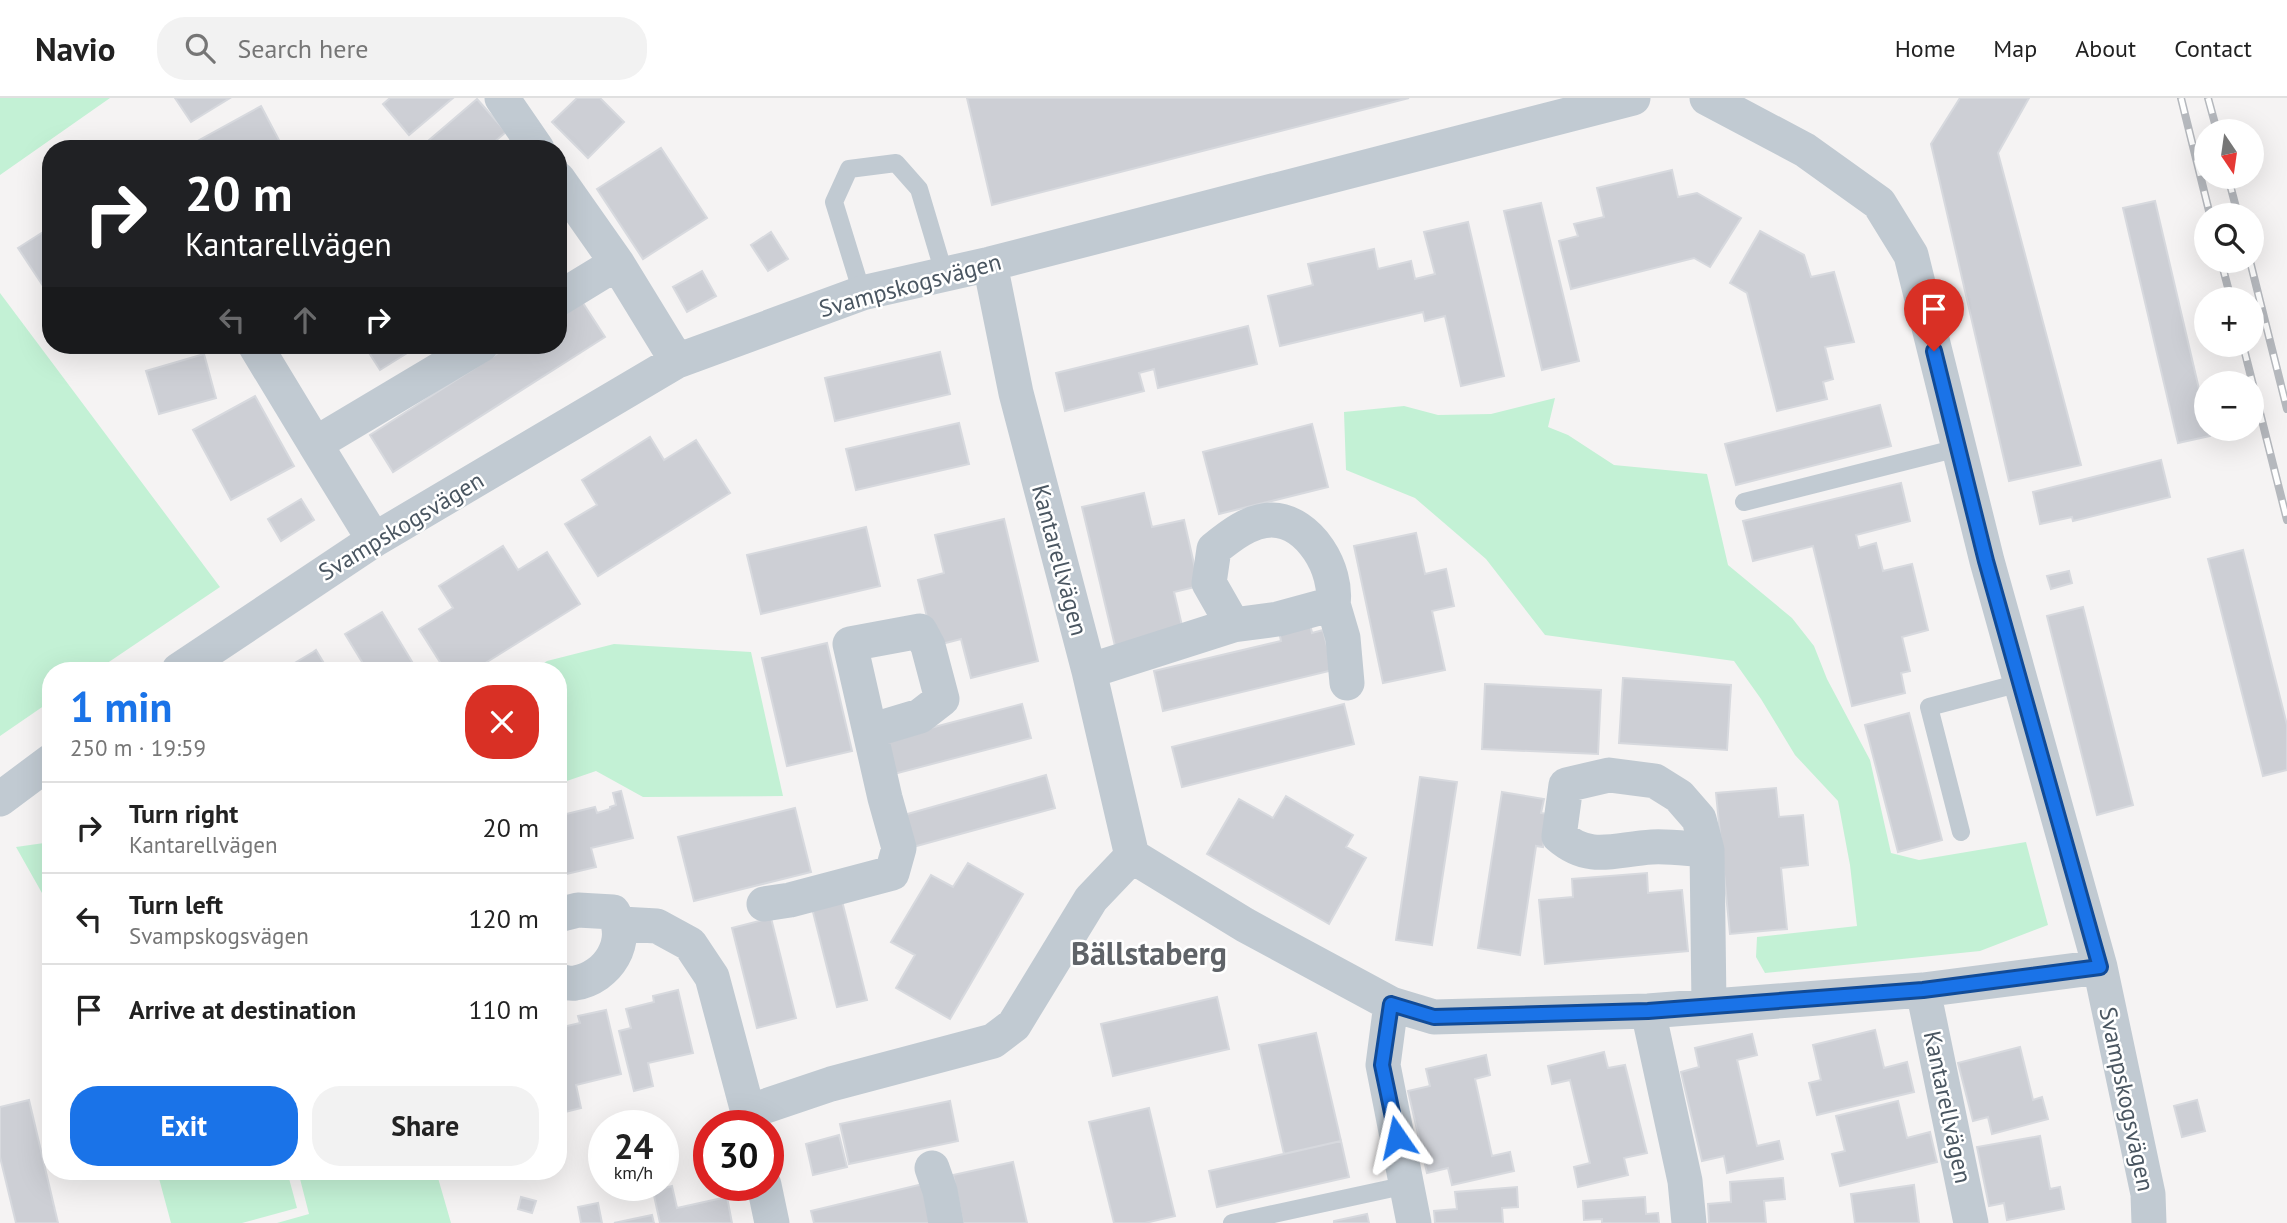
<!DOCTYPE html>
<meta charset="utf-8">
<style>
:root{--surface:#fff;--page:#f2f2f2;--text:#222;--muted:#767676;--line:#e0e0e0;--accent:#1a73e8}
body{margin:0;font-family:"PT Sans",sans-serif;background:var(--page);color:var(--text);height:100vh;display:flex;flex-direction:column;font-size:26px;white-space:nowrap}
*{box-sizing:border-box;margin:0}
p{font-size:23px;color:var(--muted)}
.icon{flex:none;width:38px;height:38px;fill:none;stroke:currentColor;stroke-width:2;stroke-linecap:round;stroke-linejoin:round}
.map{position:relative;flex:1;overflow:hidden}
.sheet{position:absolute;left:42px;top:564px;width:525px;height:518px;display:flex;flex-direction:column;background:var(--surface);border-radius:28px;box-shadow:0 7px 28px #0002}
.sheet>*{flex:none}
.hud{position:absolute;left:42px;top:42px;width:525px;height:214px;border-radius:28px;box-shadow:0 7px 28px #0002;background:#202124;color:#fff;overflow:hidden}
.needle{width:46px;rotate:167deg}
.tools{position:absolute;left:2194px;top:21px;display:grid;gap:14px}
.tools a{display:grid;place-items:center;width:70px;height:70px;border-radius:50%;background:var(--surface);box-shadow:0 7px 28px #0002;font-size:35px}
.speed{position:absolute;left:588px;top:1012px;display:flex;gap:14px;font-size:35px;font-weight:700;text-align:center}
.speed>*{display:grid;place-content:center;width:91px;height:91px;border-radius:50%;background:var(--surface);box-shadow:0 7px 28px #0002;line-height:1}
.speed small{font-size:18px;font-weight:400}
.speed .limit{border:10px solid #d22;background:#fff;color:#111}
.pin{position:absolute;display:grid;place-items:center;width:60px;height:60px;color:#fff;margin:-72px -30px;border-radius:50% 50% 50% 0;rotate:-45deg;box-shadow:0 0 7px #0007}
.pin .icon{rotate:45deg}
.me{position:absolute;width:77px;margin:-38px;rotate:349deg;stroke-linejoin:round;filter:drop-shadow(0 0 5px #0008)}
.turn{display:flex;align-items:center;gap:24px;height:147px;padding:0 28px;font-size:32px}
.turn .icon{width:91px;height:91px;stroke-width:2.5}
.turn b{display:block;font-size:49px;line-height:60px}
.lanes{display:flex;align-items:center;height:66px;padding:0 28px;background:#0003;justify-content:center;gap:35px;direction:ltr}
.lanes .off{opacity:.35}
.round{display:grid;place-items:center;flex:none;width:74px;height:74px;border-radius:28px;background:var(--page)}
.headline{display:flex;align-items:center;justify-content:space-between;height:119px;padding:0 28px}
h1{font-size:42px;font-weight:600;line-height:52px;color:var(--accent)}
.action{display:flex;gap:14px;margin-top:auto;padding:14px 28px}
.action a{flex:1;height:80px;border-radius:28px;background:var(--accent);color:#fff;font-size:28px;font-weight:600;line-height:80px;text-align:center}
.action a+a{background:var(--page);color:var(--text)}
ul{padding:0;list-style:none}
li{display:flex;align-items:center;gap:21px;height:91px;padding:0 28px;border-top:2px solid var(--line)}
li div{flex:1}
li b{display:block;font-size:26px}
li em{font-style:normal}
header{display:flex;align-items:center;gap:42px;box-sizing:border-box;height:98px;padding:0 35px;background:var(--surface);border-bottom:2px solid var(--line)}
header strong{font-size:33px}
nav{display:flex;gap:38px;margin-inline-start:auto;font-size:24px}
.search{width:490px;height:63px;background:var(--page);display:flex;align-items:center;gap:18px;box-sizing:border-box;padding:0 24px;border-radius:28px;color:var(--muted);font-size:26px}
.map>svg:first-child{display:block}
.green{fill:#c3f1d5}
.building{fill:#cdcfd5;stroke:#d7d9de;stroke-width:2}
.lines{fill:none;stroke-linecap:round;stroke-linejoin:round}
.lane{stroke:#c1cad2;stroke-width:18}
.street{stroke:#c1cad2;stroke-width:35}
.rail-casing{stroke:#b5b8bd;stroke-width:8}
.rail{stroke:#fff;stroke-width:5;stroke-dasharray:16;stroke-linecap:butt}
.route-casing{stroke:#114b97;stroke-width:18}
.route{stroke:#1a73e8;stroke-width:12}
.labels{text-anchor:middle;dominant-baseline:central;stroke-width:5;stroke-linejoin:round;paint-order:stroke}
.street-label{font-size:24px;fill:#4a5661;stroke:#fff}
.district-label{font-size:32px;font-weight:bold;fill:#5f6368;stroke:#fff}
</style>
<header>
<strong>Navio</strong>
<div class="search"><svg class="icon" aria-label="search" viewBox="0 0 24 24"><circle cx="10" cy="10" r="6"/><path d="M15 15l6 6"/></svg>Search here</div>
<nav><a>Home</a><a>Map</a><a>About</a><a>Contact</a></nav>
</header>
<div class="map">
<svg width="2287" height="1125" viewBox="0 0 2287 1125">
<rect width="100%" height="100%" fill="#f5f3f3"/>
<path class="green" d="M0 0H110L0 77Z
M0 195 220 489 97 572H51V603L0 638Z
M1555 300 1548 329 1568 337 1614 367 1707 376 1728 467 1792 520 1814 548 1827 581 1870 662 1891 755 1919 762 2026 744 2048 827 1980 853 1765 875 1756 859 1757 839 1857 828 1850 767 1838 703 1795 657 1761 601 1734 563 1545 537 1486 461 1415 400 1346 372 1344 314 1404 308 1438 317 1491 316Z
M614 546 751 554 783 698 643 699 596 673 558 686V572H533L547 563Z
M51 744V811L16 749Z
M157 1073H287L297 1110 242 1125H171Z
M298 1073H436L451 1125H277L309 1116Z"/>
<path class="building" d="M175 0H230L191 24Z
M390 0H453L409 37 383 6Z
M577 0H600L624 24 588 60 552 24Z
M967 0H1409L992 107Z
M1960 0H2029L1998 55 2081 367 2009 383 1931 46Z
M477 1 506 34 486 51H422L421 49Z
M261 8 280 44 267 51H200L196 44Z
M661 50 707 120 643 161 597 91Z
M1672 72 1678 99 1697 95 1741 120 1710 169 1694 160 1571 191 1559 143 1578 138 1574 126 1604 119 1597 90Z
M2155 103 2210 338 2178 345 2123 110Z
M1541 105 1579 263 1542 272 1504 113Z
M1468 124 1504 278 1461 288 1445 218 1425 223 1423 214 1280 248 1268 198 1313 187 1308 166 1374 151 1378 171 1411 163 1415 181 1435 176 1424 134Z
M51 129V200L18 150Z
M1760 133 1804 157 1811 179 1834 174 1854 244 1825 249 1833 281 1823 284 1827 301 1777 313 1747 195 1730 185Z
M771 134 788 161 768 173 751 147Z
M702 173 716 198 687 214 673 189Z
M581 202 605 239 393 374 370 337 511 247H558V217Z
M1248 228 1257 266 1158 290 1154 271 1139 275 1144 293 1065 313 1056 275Z
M364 247H420L380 272Z
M940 254 950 296 835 323 825 280Z
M204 256 216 300 159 316 146 273Z
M255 298 294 368 231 402 193 332Z
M1880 307 1891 348 1736 387 1725 346Z
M959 325 969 366 856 392 846 351Z
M1312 326 1328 389 1219 416 1203 354Z
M650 339 664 362 696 342 730 395 598 478 565 426 597 407 582 382Z
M2161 362 2170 399 2073 423 2072 419 2040 426 2033 394Z
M1901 385 1910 423 1856 437 1859 450 1876 445 1883 473 1912 466 1928 532 1902 539 1910 573 1901 575 1905 595 1852 608 1813 448 1753 463 1743 423Z
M1144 395 1152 429 1184 422 1199 488 1174 494 1183 532 1115 548 1082 409Z
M301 401 314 422 281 443 268 421Z
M1004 421 1038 563 971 580 961 541 934 548 918 482 944 475 935 437Z
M866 429 880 488 761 516 747 457Z
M1416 435 1425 476 1446 471 1454 508 1432 513 1445 572 1383 585 1354 448Z
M503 448 518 472 547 454 580 506 474 572H445L419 531 453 510 439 488Z
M2243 452 2287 627V672L2263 678 2208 461Z
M2069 473 2072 485 2051 491 2047 478Z
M2083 509 2133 707 2097 717 2047 518Z
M382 514 417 572H367L345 536Z
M1309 521 1312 535 1323 532 1333 572 1163 613 1154 573 1281 543 1278 528Z
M827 545 852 653 787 668 762 560Z
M316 552 328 572H283L313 554Z
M1623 580 1731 587 1727 652 1619 645Z
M1485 586 1601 592 1598 656 1482 651Z
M1022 606 1031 640 890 677 881 643Z
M1344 606 1354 646 1182 689 1172 649Z
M1909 615 1942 742 1898 754 1865 627Z
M1046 677 1055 710 913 749 904 717Z
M1420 679 1457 684 1432 847 1396 842Z
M1776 690 1779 719 1803 717 1808 767 1781 770 1787 831 1730 836 1716 695Z
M621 693 633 740 591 750 596 769 558 778V718L595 709 597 715 610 711V709L616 707 613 695Z
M1502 694 1544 701 1541 715 1548 716 1543 749 1536 748 1520 857 1478 850Z
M1286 698 1353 737 1346 749 1366 760 1329 826 1207 756 1239 701 1273 720Z
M795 710 811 774 694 803 678 739Z
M968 765 1023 796 950 921 896 890 915 857 891 844 931 777 953 789Z
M1647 775 1648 795 1682 792 1688 853 1545 866 1539 802 1573 799 1572 781Z
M842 803 867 902 837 909 812 810Z
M771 820 796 920 757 930 732 830Z
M678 892 693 955 648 965 653 988 634 993 619 933 631 930 626 911 654 904 653 898Z
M1217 899 1229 951 1113 978 1101 926Z
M606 912 621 976 576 987 581 1010 561 1015 558 1002V930L580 925 578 918Z
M1875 932 1884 970 1907 964 1914 994 1817 1017 1809 985 1821 982 1813 947Z
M1316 935 1341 1043 1284 1056 1259 947Z
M1752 936 1757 957 1737 962 1757 1048 1779 1043 1783 1061 1727 1075 1724 1058 1702 1063 1681 974 1699 969 1695 950Z
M2020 949 2033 1002 2042 999 2048 1021 1992 1036 1988 1019 1973 1023 1958 965Z
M1604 954 1608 970 1625 967 1647 1055 1624 1060 1628 1077 1578 1089 1574 1069 1590 1065 1570 982 1552 986 1548 968Z
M1486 957 1490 977 1475 981 1492 1058 1510 1054 1514 1073 1452 1087 1448 1070 1427 1075 1408 993 1430 988 1426 971Z
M29 1002 58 1125H16L0 1059V1009Z
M2197 1002 2205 1033 2182 1039 2174 1008Z
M950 1003 958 1043 849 1066 840 1026Z
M1898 1003 1907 1040 1930 1034 1937 1064 1840 1088 1832 1056 1845 1053 1836 1018Z
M1149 1010 1175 1118 1145 1125H1114L1089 1024Z
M839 1037 847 1069 813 1077 806 1046Z
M2040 1038 2050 1091 2060 1089 2064 1111 2007 1122 2004 1105 1989 1108 1977 1049Z
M1341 1043 1349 1079 1217 1109 1209 1073Z
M1013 1064 1027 1125H963L953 1077Z
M1783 1080 1785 1101 1764 1103 1766 1125H1709L1708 1106 1731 1104 1730 1084Z
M923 1086 933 1125H814L811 1113Z
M1914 1087 1919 1125H1855L1851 1096Z
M672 1088 677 1110 727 1099 732 1125H660L653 1093Z
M1517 1089 1518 1109 1502 1110 1503 1125H1435L1434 1113 1457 1111 1455 1094Z
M521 1099 536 1103 532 1115 518 1111Z
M1645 1099 1646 1116 1658 1115 1659 1125H1602V1121L1584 1122 1583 1103Z
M598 1105 602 1125H581L578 1109Z
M1367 1116 1369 1125H1334V1123Z
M652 1117 654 1125H614Z"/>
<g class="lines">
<path class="lane" d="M862 195 834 104 849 71 896 65 919 91 944 175
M1744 404 1958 350
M1961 734 1929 609 2020 585
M1232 1125 1407 1087"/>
<path class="street" d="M502 0 537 51
M1707 0 1805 52 1879 105 1911 157 1987 463 2100 869 2148 1096 2149 1125
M558 81 617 165 677 263
M990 166 1016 295 1089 573 1132 758 1245 827 1391 906 1434 919 1648 913 1923 892 2100 869
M558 201 617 165
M255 247 315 346 481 247
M315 346 374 442
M1233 527 1209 485 1214 451C1230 438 1250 422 1272 422 1310 423 1338 472 1333 506
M179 572 374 442 677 263 862 195 990 166 1633 0
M1089 573 1233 527 1278 521 1333 506 1343 540 1347 585
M0 701 51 663
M1707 752C1689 751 1670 748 1652 749 1615 751 1590 765 1559 738L1566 687 1609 677 1655 683 1679 698 1699 721 1707 752 1709 908
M764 806 790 802 892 775 899 750 885 700 850 546 920 533 928 548 942 601 920 618 870 633
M558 817 578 812 613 814C631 843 608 880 575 885 570 886 563 884 558 883
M621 826 657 828 690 846 712 879 748 1014
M1923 892 1971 1125
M1391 906 1383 967 1414 1125
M1648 913 1685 1083 1689 1125
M751 1027 748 1014 831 986 993 943 1014 927 1091 801 1132 758
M932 1070 940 1093 946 1125
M764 1087 772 1125"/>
<defs>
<path id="rail" d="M2181 0 2210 117
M2208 0 2217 33
M2228 79 2238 117
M2221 163 2231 201
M2250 163 2287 311
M2243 247 2287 422"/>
</defs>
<use href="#rail" class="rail-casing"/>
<use href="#rail" class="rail"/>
</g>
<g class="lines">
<defs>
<path id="route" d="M1397 1039 1382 967 1391 906 1434 919 1648 913 1923 892 2100 869 1986 463 1934 253"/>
</defs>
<use href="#route" class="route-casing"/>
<use href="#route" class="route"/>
</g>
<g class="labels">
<g class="street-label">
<text transform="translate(910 187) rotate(-15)">Svampskogsvägen</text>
<text transform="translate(401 428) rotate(-31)">Svampskogsvägen</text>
<text transform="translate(1060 462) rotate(75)">Kantarellvägen</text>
<text transform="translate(2127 1001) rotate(78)">Svampskogsvägen</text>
<text transform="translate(1948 1009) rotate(78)">Kantarellvägen</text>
</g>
<g class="district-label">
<text x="1149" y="855">Bällstaberg</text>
</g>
</g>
</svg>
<div class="tools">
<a><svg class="needle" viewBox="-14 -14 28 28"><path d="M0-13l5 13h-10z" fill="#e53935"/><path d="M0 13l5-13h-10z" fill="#767676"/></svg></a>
<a><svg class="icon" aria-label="search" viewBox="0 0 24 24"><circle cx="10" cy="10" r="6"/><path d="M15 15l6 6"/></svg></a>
<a>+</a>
<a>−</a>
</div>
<div class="speed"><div>24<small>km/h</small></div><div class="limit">30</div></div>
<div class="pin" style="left:1934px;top:253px;background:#d93025"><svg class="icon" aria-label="arrive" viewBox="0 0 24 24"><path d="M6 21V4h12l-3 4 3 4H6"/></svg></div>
<svg class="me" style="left:1397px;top:1039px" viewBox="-20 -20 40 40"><path d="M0-17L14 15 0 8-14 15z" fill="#1a73e8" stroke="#fff" stroke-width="4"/></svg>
<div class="hud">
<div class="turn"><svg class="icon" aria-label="right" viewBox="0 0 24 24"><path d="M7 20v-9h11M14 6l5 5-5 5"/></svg><div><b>20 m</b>Kantarellvägen</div></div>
<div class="lanes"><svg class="icon off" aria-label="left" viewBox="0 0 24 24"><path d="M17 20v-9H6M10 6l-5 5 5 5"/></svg><svg class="icon off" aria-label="ahead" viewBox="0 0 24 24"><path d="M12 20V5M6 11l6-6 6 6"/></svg><svg class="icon" aria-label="right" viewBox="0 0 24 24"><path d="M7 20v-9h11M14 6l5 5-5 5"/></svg></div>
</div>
<section class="sheet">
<div class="headline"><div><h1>1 min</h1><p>250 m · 19:59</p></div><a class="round" style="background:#d93025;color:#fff"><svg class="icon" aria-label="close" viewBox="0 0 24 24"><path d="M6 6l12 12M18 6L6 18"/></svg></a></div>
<ul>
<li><svg class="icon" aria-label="right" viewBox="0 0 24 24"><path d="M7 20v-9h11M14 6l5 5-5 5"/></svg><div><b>Turn right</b><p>Kantarellvägen</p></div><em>20 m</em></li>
<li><svg class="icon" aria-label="left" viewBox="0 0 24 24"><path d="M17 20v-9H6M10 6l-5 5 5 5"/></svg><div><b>Turn left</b><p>Svampskogsvägen</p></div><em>120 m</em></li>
<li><svg class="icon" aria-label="arrive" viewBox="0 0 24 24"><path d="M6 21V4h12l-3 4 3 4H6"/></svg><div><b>Arrive at destination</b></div><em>110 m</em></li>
</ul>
<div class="action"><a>Exit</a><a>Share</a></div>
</section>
</div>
